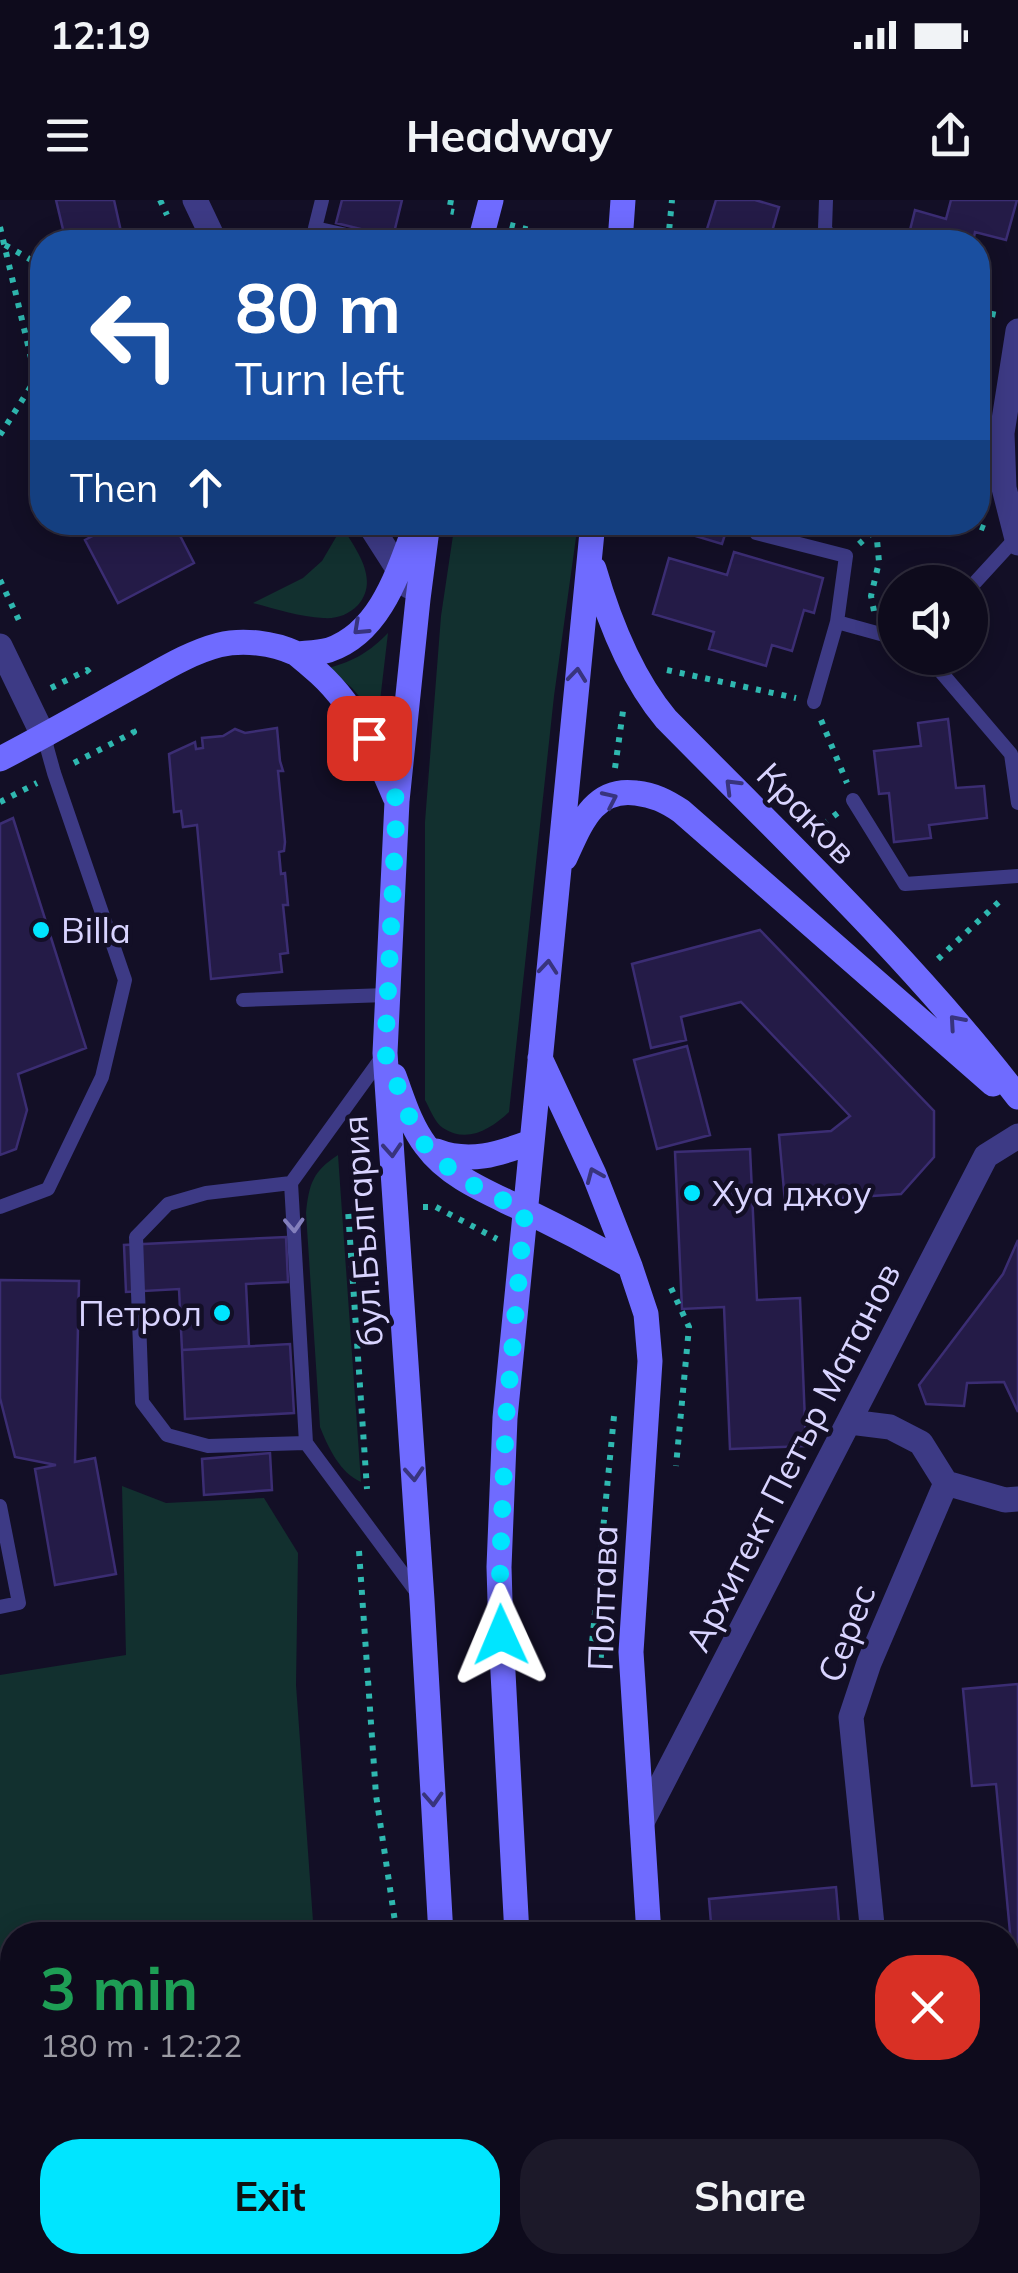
<!DOCTYPE html>
<meta charset="utf-8">
<style>
:root{--surface:#0e0b1c;--page:#1c1929;--text:#f1f3f6;--muted:#9b9ba3;--line:#2e2b3b;--accent:#00e5ff}
body{margin:0;font-family:Mulish,sans-serif;background:var(--page);color:var(--text);height:100vh;display:flex;flex-direction:column;font-size:38px;white-space:nowrap}
*{box-sizing:border-box;margin:0}
p{font-size:32px;color:var(--muted)}
.icon{flex:none;width:55px;height:55px;fill:none;stroke:currentColor;stroke-width:2;stroke-linecap:round;stroke-linejoin:round}
.map{position:relative;flex:1;overflow:hidden}
.details{position:absolute;left:0px;top:1722px;width:1020px;height:352px;display:flex;flex-direction:column;background:var(--surface);border-radius:40px 40px 0 0;box-shadow:0 5px 25px #0003,0 0 0 2px var(--line)}
.details>*{flex:none}
.guide{position:absolute;left:30px;top:30px;width:960px;height:305px;border-radius:40px;box-shadow:0 5px 25px #0003,0 0 0 2px var(--line);background:#1a4fa0;color:#fff;overflow:hidden}
.controls{position:absolute;left:878px;top:365px;display:grid;gap:20px}
.controls a{display:grid;place-items:center;width:110px;height:110px;border-radius:50%;background:var(--surface);box-shadow:0 5px 25px #0003,0 0 0 2px var(--line);font-size:50px}
.pin{position:absolute;display:grid;place-items:center;width:85px;height:85px;color:#fff;margin:-42px;border-radius:20px;box-shadow:0 5px 15px #0006}
.me{position:absolute;width:110px;margin:-55px;rotate:359deg;stroke-linejoin:round;filter:drop-shadow(0 0 8px #0008)}
.turn{display:flex;align-items:center;gap:35px;height:210px;padding:0 40px;font-size:45px}
.turn .icon{width:130px;height:130px;stroke-width:2.5}
.turn b{display:block;font-size:70px;line-height:85px}
.then{display:flex;align-items:center;height:95px;padding:0 40px;background:#0003;gap:20px;font-size:38px}
.round{display:grid;place-items:center;flex:none;width:105px;height:105px;border-radius:40px;background:var(--page)}
.head{display:flex;align-items:center;justify-content:space-between;height:170px;padding:0 40px}
h1{font-size:60px;font-weight:700;line-height:75px;color:#1e9e55}
.primary-button{display:flex;gap:20px;margin-top:auto;padding:20px 40px}
.primary-button a{flex:1;height:115px;border-radius:40px;background:var(--accent);color:#111;font-size:40px;font-weight:700;line-height:115px;text-align:center}
.primary-button a+a{background:var(--page);color:var(--text)}
.status{display:flex;justify-content:space-between;align-items:center;height:70px;padding:0 50px;background:var(--surface);direction:ltr}
.status svg{height:28px;fill:currentColor}
header{display:flex;justify-content:space-between;align-items:center;height:130px;padding:0 40px;background:var(--surface);font-size:45px;font-weight:700}
.map>svg:first-child{display:block}
.green{fill:#12302f}
.building{fill:#241b47;stroke:#3b2d73;stroke-width:2.5}
.lines{fill:none;stroke-linecap:round;stroke-linejoin:round}
.path{stroke:#2fb8b0;stroke-width:6;stroke-dasharray:5 8;stroke-linecap:butt}
.lane{stroke:#3d3a85;stroke-width:14}
.street{stroke:#3d3a85;stroke-width:25}
.secondary{stroke:#6f6bff;stroke-width:25}
.oneway{stroke:#38347d}
.oneway2{stroke:#837fbc}
.route{stroke:#00e5ff;stroke-width:18;stroke-dasharray:0 32.4}
.poi-dot{fill:#00e5ff;stroke:#130f26;stroke-width:4}
.labels{text-anchor:middle;dominant-baseline:central;stroke-width:9;stroke-linejoin:round;paint-order:stroke}
.street-label{font-size:35px;fill:#d9d4ff;stroke:#130f26}
.poi-label{font-size:35px;fill:#d9d4ff;stroke:#130f26;text-anchor:start}
</style>
<div class="status"><b>12:19</b><svg viewBox="0 0 49 12"><path d="M0 12V9h3v3zM5 12V6h3v6zM10 12V3h3v9zM15 12V0h3v12zM26 1h20v11H26zM47 4h2v5h-2z"/></svg></div>
<header><svg class="icon" aria-label="menu" viewBox="0 0 24 24"><path d="M4 6h16M4 12h16M4 18h16"/></svg>Headway<svg class="icon" aria-label="share" viewBox="0 0 24 24"><path d="M12 15V3M7 8l5-5 5 5M5 13v7h14v-7"/></svg></header>
<div class="map">
<svg width="1018" height="2073" viewBox="0 0 1018 2073">
<rect width="100%" height="100%" fill="#130f26"/>
<path class="green" d="M455 322 578 323 554 496 509 912C491 929 467 944 443 928 435 923 430 909 425 900V622L441 416Z
M342 327C356 349 380 380 358 405 348 415 337 419 323 418 300 417 276 409 253 403L303 378 322 361Z
M388 433 378 518 352 488 328 468C355 461 369 452 388 433Z
M338 955 361 1282C340 1273 328 1247 320 1227L306 1013C309 984 313 971 338 955Z
M122 1286 166 1303 264 1298 298 1353 296 1485 314 1735H12V2062H339V2073H0V1475L126 1455Z"/>
<path class="building" d="M56 0H114L122 36 91 42H66Z
M342 0H402L393 37 336 23Z
M716 0H755L779 7 769 42H703Z
M951 0H1017L1006 40 975 32 973 42H907L915 10 946 19Z
M119 322H173L194 363 118 403 85 340Z
M674 322H729L722 344 672 329Z
M734 352 823 378 814 413 804 410 792 451 772 445 766 466 709 449 714 432 653 414 669 358 727 375Z
M948 519 956 588 984 586 987 618 929 625 931 638 894 642 889 593 879 594 874 551 921 546 918 523Z
M277 528 280 561 283 571H278L285 642 284 651 279 652 281 674 285 673 288 705H283L288 753 280 754 282 772 211 779 197 625 183 627 181 611 174 612 169 554 195 542 196 549 203 548 202 538 223 536 235 529 245 533Z
M13 618 86 848 18 874 27 910 16 949 0 955V624Z
M760 730 934 911V957L901 994 785 1002 779 935 831 931 850 916 741 802 681 817 686 840 651 848 632 764Z
M687 846 710 935 657 949 634 860Z
M750 949 757 1100 800 1098 806 1246 730 1249 724 1107 682 1109 675 952Z
M286 1037 288 1082 246 1084 249 1146 182 1150 179 1089 126 1092 124 1045Z
M1018 1040V1212L1004 1182 967 1183 964 1206 926 1204 919 1185 1003 1074Z
M0 1080 79 1081 75 1262 95 1258 116 1374 55 1385 35 1269 56 1265 15 1257 0 1198Z
M290 1144 294 1213 185 1219 182 1150Z
M270 1253 272 1290 204 1295 202 1259Z
M1018 1484V1763L1013 1764 996 1584 972 1586 963 1489Z
M836 1687 840 1735H712L709 1699Z
M713 2062H887L888 2073H714Z"/>
<g class="lines">
<path class="path" d="M160 0 167 15
M451 0 449 11 454 12
M510 25 576 42
M0 27 36 179
M668 42 672 0
M5 45 42 66
M978 111 997 115
M0 235 42 169
M968 322 986 329
M859 344 876 329 875 322
M0 380 22 427
M874 411 871 396 879 362 876 329
M667 470 796 498
M51 488 87 470 92 476
M821 520 847 583
M74 563 134 532 130 526
M615 568 623 511
M0 602 37 583
M813 632 839 612
M938 759 1002 699
M423 1007H436L497 1039
M357 1009 348 1010 367 1289
M671 1088 689 1127 676 1266
M359 1351 376 1595 397 1735
M604 1455 591 1454 614 1216
M1008 1800H1018
M417 2062V2073
M709 2062 710 2073"/>
<path class="lane" d="M322 0 315 28 378 42
M826 0 825 29 834 42
M756 333 846 356 837 422
M970 388 1015 339
M929 458 1011 554 1018 603
M814 502 837 422 895 438
M853 600 905 684 1018 676
M243 800 387 795
M385 853 291 983 306 1243 418 1394
M291 983 206 993 168 1004 136 1037 142 1202 167 1235 208 1246 306 1243
M0 1007 48 989 102 877 125 780 54 573 44 537
M0 1306 19 1403 0 1407"/>
<path class="street" d="M195 0 215 42
M1018 131 1002 233 1004 288 1018 343
M368 322 409 386
M0 446 44 537
M850 1222 890 1227 921 1243 946 1283 1005 1300 1018 1299
M642 1622 986 956 1018 936
M873 1735 851 1517 869 1463 946 1283
M909 2062 910 2073"/>
<path class="secondary" d="M480 42 491 0
M620 42 623 0
M428 322 418 399 397 601 385 853 422 1400 441 1735
M594 369C609 421 631 477 666 519 786 641 914 762 1018 897
M297 454C307 453 319 453 329 450 382 432 399 369 417 322
M0 559C48 534 95 507 142 481 167 467 192 452 219 445 243 439 273 443 295 453 301 457 307 463 313 468 353 501 375 550 395 597
M565 658C580 626 593 587 636 593 654 595 666 601 681 611L993 884
M540 858 594 974 630 1066 646 1114 650 1161 631 1452 649 1735
M394 876C403 900 410 925 426 946 450 979 493 994 528 1012 563 1029 597 1047 630 1066
M436 951C469 964 499 954 531 942
M517 1735 501 1435 499 1367 505 1218 593 322
M459 2062V2073
M535 2062V2073
M670 2062 671 2073"/>
</g>
<defs><path id="oneway-chevron" d="M-2-3.5L2.5 0L-2 3.5" fill="none" stroke-width="1.6" stroke-linecap="round" stroke-linejoin="round" transform="scale(2.5)"/></defs>
<g class="oneway">
<use href="#oneway-chevron" transform="translate(360 428) rotate(137)"/>
<use href="#oneway-chevron" transform="translate(577 475) rotate(-84)"/>
<use href="#oneway-chevron" transform="translate(732 586) rotate(-135)"/>
<use href="#oneway-chevron" transform="translate(610 599) rotate(-25)"/>
<use href="#oneway-chevron" transform="translate(548 767) rotate(-85)"/>
<use href="#oneway-chevron" transform="translate(956 822) rotate(-131)"/>
<use href="#oneway-chevron" transform="translate(392 950) rotate(86)"/>
<use href="#oneway-chevron" transform="translate(594 975) rotate(-113)"/>
<use href="#oneway-chevron" transform="translate(414 1274) rotate(86)"/>
<use href="#oneway-chevron" transform="translate(433 1599) rotate(87)"/>
</g>
<use class="oneway2" href="#oneway-chevron" transform="translate(294 1025) rotate(87)"/>
<g class="lines">
<path class="route" d="M369 538 397 601 385 853 412 924 426 947 444 964 480 990 525 1010 506 1218 500 1367 501 1435"/>
</g>
<g class="poi-dot">
<circle cx="41" cy="730" r="10"/>
<circle cx="692" cy="993" r="10"/>
<circle cx="222" cy="1113" r="10"/>
</g>
<g class="labels">
<g class="street-label">
<text transform="translate(807 613) rotate(46)">Краков</text>
<text transform="translate(362 1031) rotate(-94)">бул.България</text>
<text transform="translate(792 1257) rotate(-63)">Архитект Петър Матанов</text>
<text transform="translate(602 1398) rotate(-88)">Полтава</text>
<text transform="translate(846 1433) rotate(-69)">Серес</text>
</g>
<g class="poi-label">
<text x="61" y="730">Billa</text>
<text x="712" y="993">Хуа джоу</text>
<text x="202" y="1113" text-anchor="end">Петрол</text>
</g>
</g>
</svg>
<div class="controls">
<a><svg class="icon" aria-label="sound" viewBox="0 0 24 24"><path d="M4 9h4l5-4v14l-5-4H4zM17 9q2 3 0 6"/></svg></a>
</div>
<div class="pin" style="left:369px;top:538px;background:#d93025"><svg class="icon" aria-label="arrive" viewBox="0 0 24 24"><path d="M6 21V4h12l-3 4 3 4H6"/></svg></div>
<svg class="me" style="left:501px;top:1435px" viewBox="-20 -20 40 40"><path d="M0-17L14 15 0 8-14 15z" fill="#00e5ff" stroke="#fff" stroke-width="4"/></svg>
<div class="guide">
<div class="turn"><svg class="icon" aria-label="left" viewBox="0 0 24 24"><path d="M17 20v-9H6M10 6l-5 5 5 5"/></svg><div><b>80 m</b>Turn left</div></div>
<div class="then">Then<svg class="icon" aria-label="ahead" viewBox="0 0 24 24"><path d="M12 20V5M6 11l6-6 6 6"/></svg></div>
</div>
<section class="details">
<div class="head"><div><h1>3 min</h1><p>180 m · 12:22</p></div><a class="round" style="background:#d93025;color:#fff"><svg class="icon" aria-label="close" viewBox="0 0 24 24"><path d="M6 6l12 12M18 6L6 18"/></svg></a></div>
<div class="primary-button"><a>Exit</a><a>Share</a></div>
</section>
</div>
